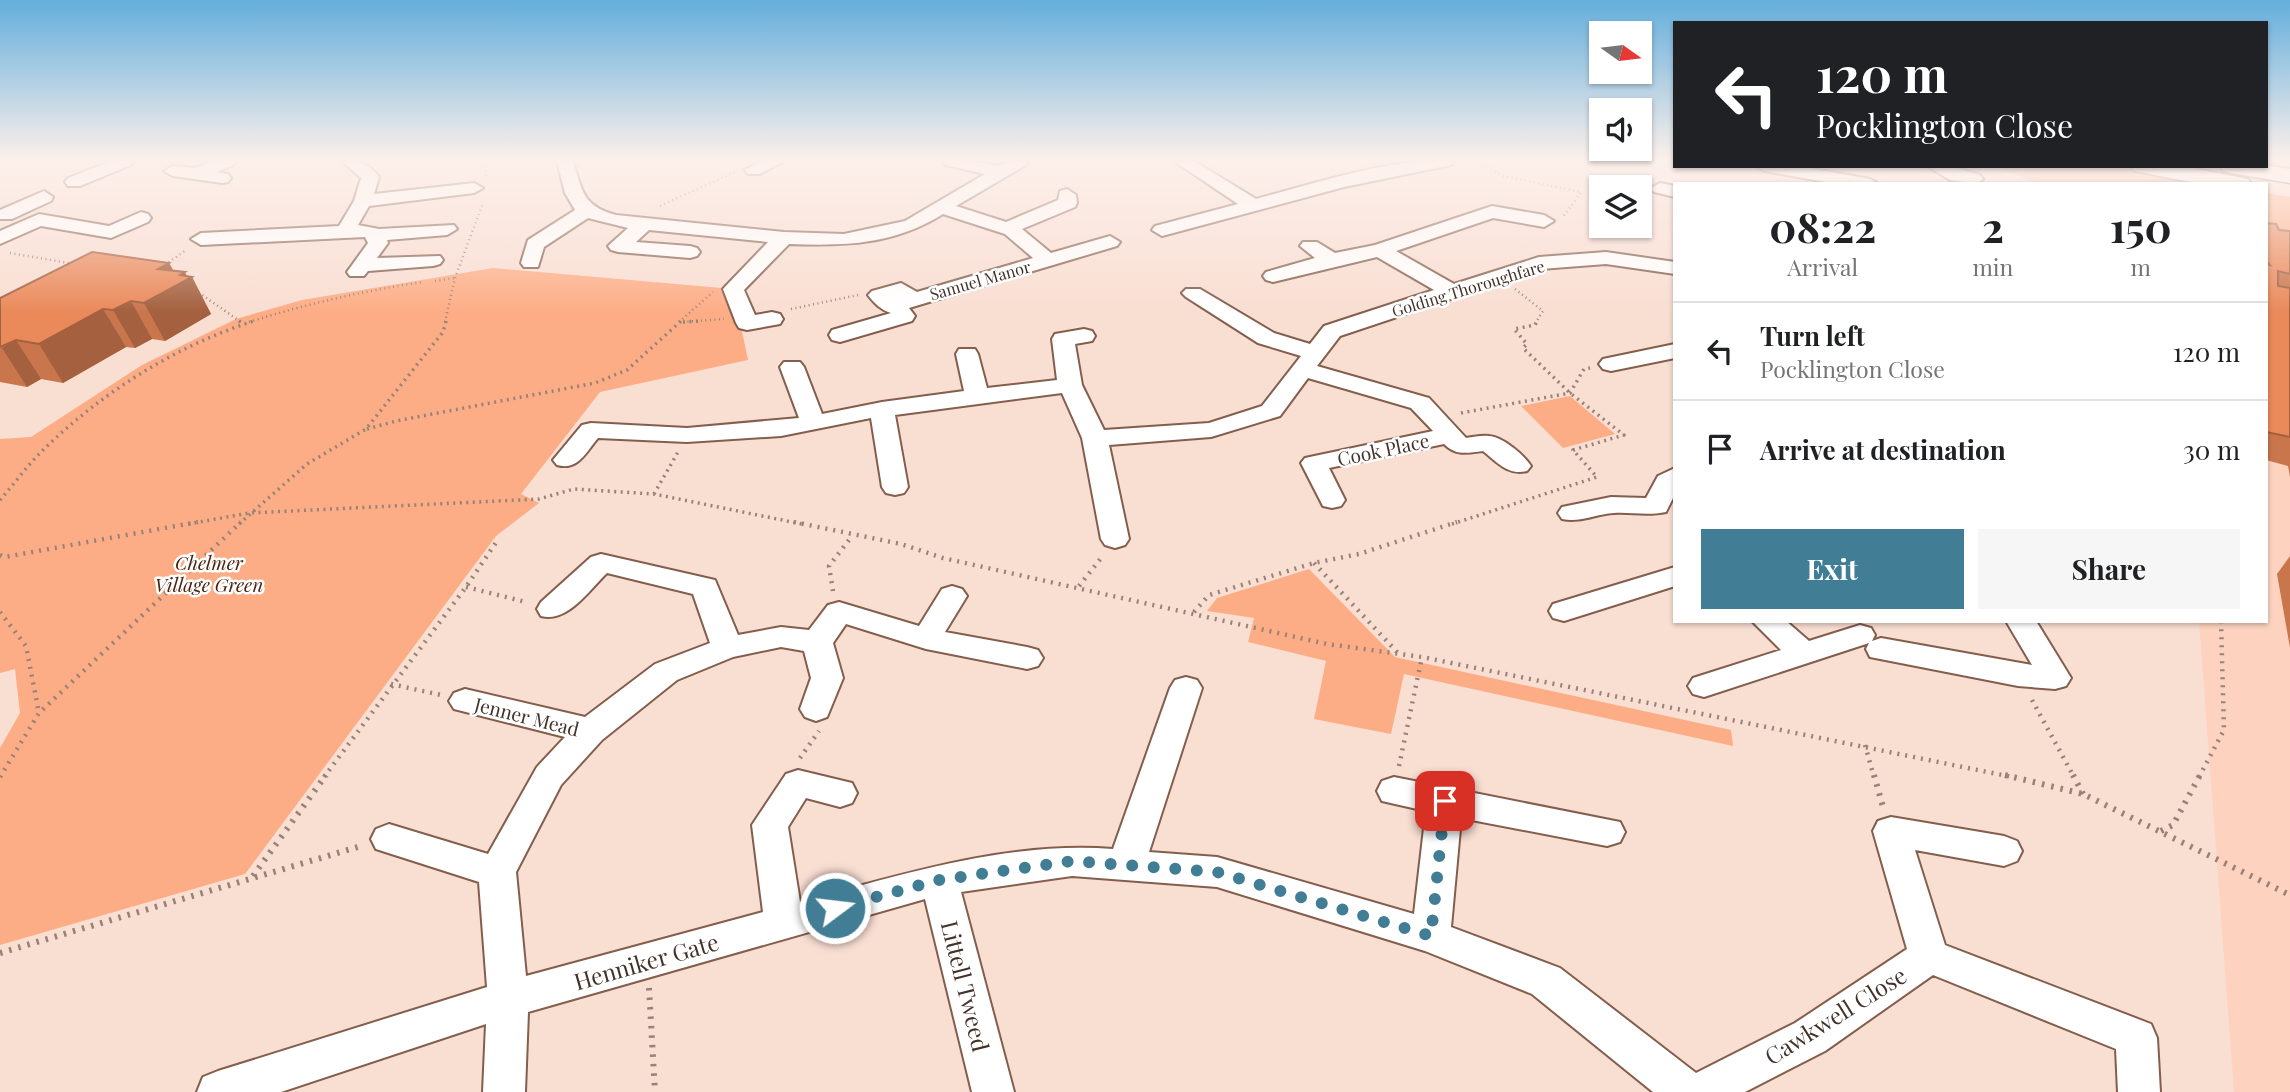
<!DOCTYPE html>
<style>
:root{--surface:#fff;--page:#f6f6f6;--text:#202124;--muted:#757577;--line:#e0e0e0;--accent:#417d94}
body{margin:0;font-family:"Playfair Display",serif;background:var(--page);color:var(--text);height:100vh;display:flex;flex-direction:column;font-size:26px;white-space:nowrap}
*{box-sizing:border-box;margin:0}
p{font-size:23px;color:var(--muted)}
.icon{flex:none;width:38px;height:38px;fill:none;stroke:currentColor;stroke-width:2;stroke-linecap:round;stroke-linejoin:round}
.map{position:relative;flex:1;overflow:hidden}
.side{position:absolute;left:1673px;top:182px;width:595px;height:441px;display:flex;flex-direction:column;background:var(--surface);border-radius:0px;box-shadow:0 2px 5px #0004}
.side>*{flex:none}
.hud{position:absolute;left:1673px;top:21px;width:595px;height:147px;border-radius:0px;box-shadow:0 2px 5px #0004;background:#202124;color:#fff;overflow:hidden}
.needle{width:46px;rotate:104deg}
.fabs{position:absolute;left:1589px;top:21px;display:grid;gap:14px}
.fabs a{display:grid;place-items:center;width:63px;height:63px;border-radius:0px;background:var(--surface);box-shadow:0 2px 5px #0004;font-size:35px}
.pin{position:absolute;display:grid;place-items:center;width:60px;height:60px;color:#fff;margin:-30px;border-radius:14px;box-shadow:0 4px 10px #0006}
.me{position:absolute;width:77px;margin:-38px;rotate:75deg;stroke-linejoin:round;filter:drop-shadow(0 0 5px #0008)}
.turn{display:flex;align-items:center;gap:24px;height:147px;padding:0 28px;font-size:32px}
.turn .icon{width:91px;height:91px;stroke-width:2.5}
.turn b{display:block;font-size:49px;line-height:60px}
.eta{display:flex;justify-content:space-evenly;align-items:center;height:119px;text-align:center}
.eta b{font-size:42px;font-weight:700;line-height:49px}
.button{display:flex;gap:14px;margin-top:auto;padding:14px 28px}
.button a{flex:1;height:80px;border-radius:0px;background:var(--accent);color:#fff;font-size:28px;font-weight:700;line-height:80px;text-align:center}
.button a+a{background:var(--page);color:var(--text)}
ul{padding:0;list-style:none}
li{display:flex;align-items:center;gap:21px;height:98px;padding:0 28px;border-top:2px solid var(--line)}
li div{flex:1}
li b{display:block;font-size:26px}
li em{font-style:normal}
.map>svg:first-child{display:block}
.built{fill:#fdd3c0}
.green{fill:#fdad86}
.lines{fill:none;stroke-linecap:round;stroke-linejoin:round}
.minor-casing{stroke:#845e4c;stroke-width:4}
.major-casing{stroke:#845e4c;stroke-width:3}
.path-far3{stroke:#988278;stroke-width:2.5;stroke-dasharray:1 3.5;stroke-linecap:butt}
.path-far2{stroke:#988278;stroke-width:3.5;stroke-dasharray:2 4.5;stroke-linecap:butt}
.path-far1{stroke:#988278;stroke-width:4.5;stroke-dasharray:2 6;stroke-linecap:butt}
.path{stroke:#988278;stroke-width:6;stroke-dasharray:2.5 7;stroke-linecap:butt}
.minor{fill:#fff;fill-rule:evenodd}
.major{fill:#fff;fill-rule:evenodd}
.wall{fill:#c9764d}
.shaded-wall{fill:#a4603f}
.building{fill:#ea895a;stroke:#a4603f;stroke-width:2}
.route{stroke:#417d94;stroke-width:12;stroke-dasharray:0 21.6}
.labels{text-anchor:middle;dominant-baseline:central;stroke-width:5;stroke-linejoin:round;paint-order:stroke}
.far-street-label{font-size:16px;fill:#43322a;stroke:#fff}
.street-label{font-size:19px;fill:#43322a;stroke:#fff}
.park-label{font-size:19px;font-style:italic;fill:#4a2410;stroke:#fff}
.near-street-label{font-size:23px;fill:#43322a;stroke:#fff}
</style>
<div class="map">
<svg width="2290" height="1092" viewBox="0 0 2290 1092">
<rect width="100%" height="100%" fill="#f9ded2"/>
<path class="built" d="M2266 245 2290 247V1092H2234L2199 621H2266Z"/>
<path class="green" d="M2121 166 2218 184H2039L1998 167Z
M2266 193 2290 197V234L2266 230Z
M493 268 733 289 748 360 600 392 521 494 539 503 496 536 245 874 0 945V748L20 713 15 669 0 673V439L31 437 142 365 236 319 302 300Z
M1570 396 1615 434 1563 448 1521 406Z
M1309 569 1395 657 1731 730 1733 746 1404 674 1391 734 1314 719 1326 661 1248 642 1254 618 1207 611 1217 598Z"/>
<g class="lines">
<defs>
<path id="minor" d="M111 161H134L131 165 80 186H68L65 182 68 178Z
M213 161H235L233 165 217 172 228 174 231 178 228 182 222 183 173 176 164 171 173 166 195 168Z
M342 161C360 161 367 162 379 177L374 194 474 183 483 188 474 193 369 206 358 225 379 229 454 225 457 229 447 235 387 240 388 243 377 258 440 256 443 260 440 264 433 266 368 271 364 276H350L347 272 368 243 365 237 201 245 191 239 201 233 339 226 354 201 361 178Z
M557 161H573C582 190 582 206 616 215L784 232 844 234 905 221 985 174 945 165 943 161H972L998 166 1008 161H1028L1026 165 956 206 1006 222 1058 200 1060 191 1067 189 1076 195 1077 203 1075 207 1022 229 1051 253 1110 236 1120 242 1117 246 909 308 915 316 912 321 840 342 832 340 829 335 832 330 891 313C881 310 875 304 868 295L872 291 901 283 917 292 1033 258 1005 234 943 214C893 245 846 246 789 244L744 290 755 315 772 312 780 314 783 319 780 324 747 330 739 328 736 323 723 289 768 242 649 230 636 242 690 246 697 248 700 252 697 256 690 258 618 252 611 250 608 246 628 228 588 218 544 247 538 267H524L521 263 528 240 575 210 565 193Z
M761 161H784L760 174H748L745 170Z
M1174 161H1194L1256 199C1312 184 1397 156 1454 161L1451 165 1344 187 1162 236 1152 230 1155 226 1238 204Z
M1755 166H1797L1870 179 1879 184H1837L1764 171Z
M1927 166H1950L1980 175 1983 179 1977 184 1950 180Z
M1660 183 1675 186V197L1654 192 1651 188Z
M44 191 53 197 51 201 12 219H0V210Z
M1492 206 1544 215 1554 221 1544 227 1493 218 1396 251 1454 284 1539 257 1606 252 1675 262V274L1606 264 1541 269 1340 336 1317 366 1429 398 1466 438C1474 437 1482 435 1489 436 1503 437 1524 455 1531 466L1527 471C1508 476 1497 462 1483 451 1467 453 1456 456 1444 444L1329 468 1345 500 1341 506 1332 508 1323 506 1301 463 1305 458 1433 431 1411 408 1308 378 1280 416 1211 437 1109 445 1129 539 1125 545 1115 548 1105 545 1101 539 1082 438 1062 393 895 415 908 487 904 493 895 495 886 493 882 487 871 418 781 436 687 442 598 438C586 452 578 471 557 465L553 460 582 425 591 423 687 428 799 418 780 367 784 362H800L804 367 822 414 882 402 964 391 956 354 959 349H975L978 354 987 388 1057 380 1052 339 1055 334 1084 329 1092 331 1095 336 1092 341 1075 344 1082 385 1104 430 1209 423 1262 406 1301 356 1258 343 1186 297 1182 293 1186 289H1200L1274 333 1310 344 1324 326 1434 290 1377 257 1273 282 1266 280 1263 276 1266 272 1315 258 1300 246 1303 242H1317L1335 253 1375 245Z
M141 212 148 214 151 218 148 222 111 238 41 226 0 244V231L39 214 109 226Z
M1675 344V358L1611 371 1603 369 1599 364 1603 359Z
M1675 468V494L1666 512C1648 516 1631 512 1614 513 1596 514 1580 523 1562 519L1558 513 1562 507 1611 497 1646 498 1658 476Z
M601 554 715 580 738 635 781 627 809 630 828 605 839 602 919 626 942 589 952 586 962 589 967 596 945 632 1027 647 1038 650 1043 658 1038 666 1027 669 926 649 846 624 833 643 843 678 827 717 816 721 805 717 800 709 811 678 804 651 781 647 733 657 677 680 602 740 561 785 516 872 526 976 763 912 752 825 786 774 798 770 852 783 857 793 852 803 840 807 806 798 788 827 800 902C901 875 1007 841 1113 849L1170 688 1175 680 1186 677 1197 680 1202 688 1149 852 1217 857 1414 914 1426 811 1382 801 1377 791 1382 781 1394 777 1620 822 1625 832 1620 842 1607 846 1461 818 1451 927 1560 968 1696 1073 1795 1023 1907 949 1873 831 1878 821 1891 817 2004 836 2017 841 2022 851 2017 861 2004 866 1915 850 1945 945 2151 1024 2157 1038 2160 1092H2118L2116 1049 1933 975 1825 1051 1745 1092H1653L1532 994 1425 951 1217 887 1072 876 961 892 1014 1092H972L925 899 528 1012 525 1092H483L486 1024 281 1092H197L203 1077 218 1071 487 987 479 882 376 849 371 839 376 829 389 824 488 854 537 767 565 737 454 709 449 701 454 693 465 689 585 717 655 664 710 643 693 594 607 573C589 590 568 623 541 616L537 609 541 602 591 557Z
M1675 567V586L1564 621 1553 618 1549 611 1553 604Z
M1752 621H1786L1809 641 1860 625 1871 628 1875 635 1872 641 1881 638 2032 665 2006 621H2036L2071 678 2066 686 2055 689 2018 686 1870 657 1866 649 1869 643 1704 697 1693 694 1688 686 1693 678 1781 650Z"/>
<path id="major" d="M2266 165 2290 169V183L2231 173 2223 171 2220 166Z
M2131 166H2182L2248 179 2252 184H2200L2134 171Z"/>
</defs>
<use href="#minor" class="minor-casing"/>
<use href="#major" class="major-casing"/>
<path class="path-far3" d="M485 161 486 177
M1475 161 1503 176 1581 192 1563 217
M660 206 735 172
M10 253 74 264
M165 265 186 250
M435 281 455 278
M1515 289 1543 311 1536 322
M195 290 241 322
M791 309 858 295
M249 322C306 304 363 291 423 282
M445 322 455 278 483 203
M679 322 713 292
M683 322 724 319"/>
<path class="path-far2" d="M239 321 242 323
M683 322 702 321
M1461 413 1570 393 1584 369 1590 368
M367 429 396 421 595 383 627 370 681 321
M654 494 678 452
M0 500C14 484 27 466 42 451 101 393 175 346 254 321
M188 524 249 513 539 499 574 489 654 494 802 524
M239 524 307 464 366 429 443 332 446 321
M1452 524 1597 477 1573 450 1624 435 1570 393 1523 348 1527 344 1514 329 1535 325 1537 321"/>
<path class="path-far1" d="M794 522 901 544 943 558 1327 644 1422 657 2012 777
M0 555 5 557 198 522
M1314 563 1398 653
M1079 586 1102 557
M466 587 526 602
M833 591 829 566 852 536
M0 612 26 646 39 713
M1194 612 1209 595 1314 563 1359 554 1457 522
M391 684 441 695
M2032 700 2074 777
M1865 745 1874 777
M800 758 819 731
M1399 766 1422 657
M0 777 39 713 241 522
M324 777 466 587 497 541
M2199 777 2224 730 2221 621"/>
<path class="path" d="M1874 775 1883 807
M2005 775 2083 794 2290 895
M2073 775 2083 794
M2161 831 2173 825 2200 775
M253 876 326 775
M0 953 361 846
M649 988 655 1092"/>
<use href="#minor" class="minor"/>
<use href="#major" class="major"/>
</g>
<path class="wall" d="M2266 223 2279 230 2290 231V477L2288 466 2266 460Z
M169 263 174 271 187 276 192 277 211 314 165 341 152 339 135 348 126 347 63 383 41 379 27 387 0 382V298Z
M2290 556V648L2277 574Z"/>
<path class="shaded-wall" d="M169 263 180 283V275L185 272 188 279 192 277 211 314 165 341 144 303 158 269Z
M131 301 152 339 135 348 113 310Z
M103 309 126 347 63 383 39 344Z
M16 340 41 379 27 387 2 348Z"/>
<path class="building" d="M2266 223 2276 224 2279 230 2290 231V274L2278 271V286L2290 288V437L2266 432V264L2270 265 2266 260Z
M92 252 169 263 158 269 185 272 180 275 192 277 144 303 131 301 113 310 103 309 39 344 16 340 0 347V298Z"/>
<linearGradient id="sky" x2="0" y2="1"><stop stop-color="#64aedc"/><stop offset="0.51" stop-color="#fcf0eb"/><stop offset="1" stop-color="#fcf0eb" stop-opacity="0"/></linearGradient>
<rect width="2290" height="313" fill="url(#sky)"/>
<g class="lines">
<path class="route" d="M835 908 939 880 1072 861 1217 872 1431 936 1445 801"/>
</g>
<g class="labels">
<g class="far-street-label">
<text transform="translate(980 280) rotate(-16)">Samuel Manor</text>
<text transform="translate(1468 288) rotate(-17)">Golding Thoroughfare</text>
</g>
<g class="street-label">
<text transform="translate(1383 449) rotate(-12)">Cook Place</text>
<text transform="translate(527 716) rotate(14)">Jenner Mead</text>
</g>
<g class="park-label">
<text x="209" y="562">Chelmer<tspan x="209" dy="22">Village Green</tspan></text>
</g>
<g class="near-street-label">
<text transform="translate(646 961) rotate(-16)">Henniker Gate</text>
<text transform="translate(966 986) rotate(76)">Littell Tweed</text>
<text transform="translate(1835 1015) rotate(-32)">Cawkwell Close</text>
</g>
</g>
</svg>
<div class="fabs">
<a><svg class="needle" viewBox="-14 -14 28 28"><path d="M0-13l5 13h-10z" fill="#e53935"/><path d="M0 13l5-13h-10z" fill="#757577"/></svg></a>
<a><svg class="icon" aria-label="sound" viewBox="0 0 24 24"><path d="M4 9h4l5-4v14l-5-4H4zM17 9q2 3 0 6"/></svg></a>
<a><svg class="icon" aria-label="layers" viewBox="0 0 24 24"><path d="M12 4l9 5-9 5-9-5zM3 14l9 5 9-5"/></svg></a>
</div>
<div class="pin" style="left:1445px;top:801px;background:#d93025"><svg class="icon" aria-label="arrive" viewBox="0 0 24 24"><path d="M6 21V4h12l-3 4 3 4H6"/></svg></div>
<svg class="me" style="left:835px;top:908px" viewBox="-20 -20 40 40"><circle r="17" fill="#417d94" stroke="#fff" stroke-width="3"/><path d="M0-11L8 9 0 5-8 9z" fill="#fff"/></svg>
<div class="hud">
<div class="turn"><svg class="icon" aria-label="left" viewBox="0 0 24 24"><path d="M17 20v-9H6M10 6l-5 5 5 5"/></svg><div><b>120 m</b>Pocklington Close</div></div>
</div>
<section class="side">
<div class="eta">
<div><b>08:22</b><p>Arrival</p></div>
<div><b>2</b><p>min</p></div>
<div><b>150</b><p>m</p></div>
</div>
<ul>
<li><svg class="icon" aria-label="left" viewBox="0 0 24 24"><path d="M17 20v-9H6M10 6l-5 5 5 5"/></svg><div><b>Turn left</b><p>Pocklington Close</p></div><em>120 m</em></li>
<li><svg class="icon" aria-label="arrive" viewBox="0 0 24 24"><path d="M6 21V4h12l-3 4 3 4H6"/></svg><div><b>Arrive at destination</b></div><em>30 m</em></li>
</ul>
<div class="button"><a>Exit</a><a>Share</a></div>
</section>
</div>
